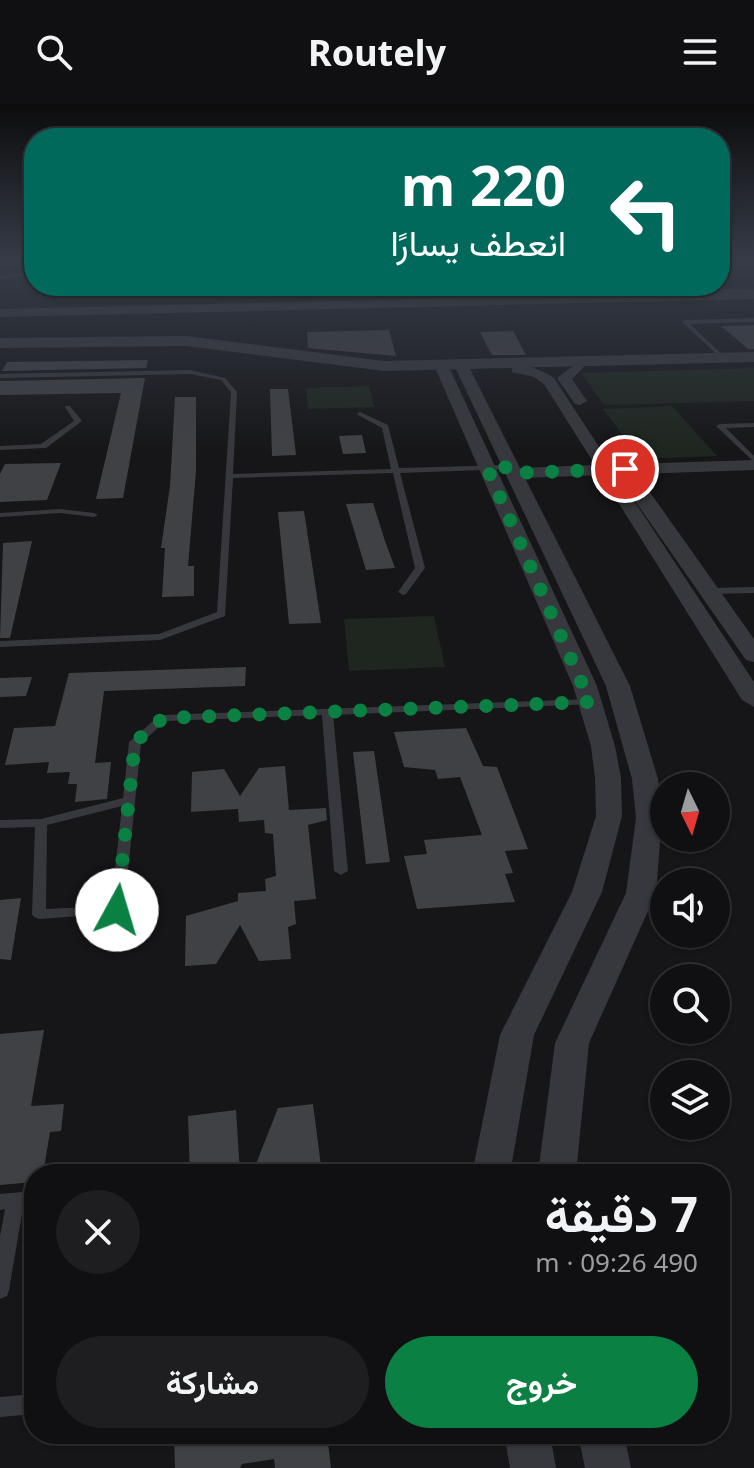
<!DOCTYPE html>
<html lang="ar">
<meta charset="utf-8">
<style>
:root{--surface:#101012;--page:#1e1e20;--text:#f1f3f6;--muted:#9c9d9f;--line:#303032;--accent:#0b8043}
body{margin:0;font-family:"Noto Sans",Vazirmatn,sans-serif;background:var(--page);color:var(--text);direction:rtl;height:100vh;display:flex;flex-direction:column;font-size:30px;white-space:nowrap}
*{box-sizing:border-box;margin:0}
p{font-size:26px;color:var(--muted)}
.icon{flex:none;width:44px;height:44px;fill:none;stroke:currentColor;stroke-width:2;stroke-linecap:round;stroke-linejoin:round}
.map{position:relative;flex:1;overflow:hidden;direction:ltr}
.drawer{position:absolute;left:24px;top:1060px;width:706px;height:280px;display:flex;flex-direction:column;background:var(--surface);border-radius:32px;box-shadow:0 2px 6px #0004,0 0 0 2px var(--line);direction:rtl}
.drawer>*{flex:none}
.hud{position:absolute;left:24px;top:24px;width:706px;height:168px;border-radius:32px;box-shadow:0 2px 6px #0004,0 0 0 2px var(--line);direction:rtl;background:#00695c;color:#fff;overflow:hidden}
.needle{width:52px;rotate:175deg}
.buttons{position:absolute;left:650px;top:668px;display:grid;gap:16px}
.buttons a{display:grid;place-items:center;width:80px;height:80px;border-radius:50%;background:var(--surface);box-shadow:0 2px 6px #0004,0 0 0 2px var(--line);font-size:40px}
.pin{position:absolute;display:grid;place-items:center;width:68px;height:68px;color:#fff;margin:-34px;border:4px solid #fff;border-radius:50%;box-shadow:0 2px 8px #0007}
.me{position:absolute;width:88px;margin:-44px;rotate:6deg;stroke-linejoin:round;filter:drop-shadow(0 0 6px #0008)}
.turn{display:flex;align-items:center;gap:28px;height:168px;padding:0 32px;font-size:36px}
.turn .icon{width:104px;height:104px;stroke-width:2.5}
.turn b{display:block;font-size:56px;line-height:68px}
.round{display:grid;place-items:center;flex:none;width:84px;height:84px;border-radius:42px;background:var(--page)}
.summary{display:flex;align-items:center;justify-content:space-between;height:136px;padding:0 32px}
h1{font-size:48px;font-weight:700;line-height:60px}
.cta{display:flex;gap:16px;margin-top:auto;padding:16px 32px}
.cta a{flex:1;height:92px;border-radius:48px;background:var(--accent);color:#fff;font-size:32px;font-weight:700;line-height:92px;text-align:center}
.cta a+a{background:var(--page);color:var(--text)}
header{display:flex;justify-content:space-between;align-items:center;height:104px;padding:0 32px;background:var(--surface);font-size:36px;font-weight:700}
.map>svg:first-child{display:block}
.green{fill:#1e261f}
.building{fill:#404145}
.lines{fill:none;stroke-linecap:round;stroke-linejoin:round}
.service{fill:#37383d;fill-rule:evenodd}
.minor{fill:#37383d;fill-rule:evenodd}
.tertiary{fill:#37383d;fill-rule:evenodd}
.route{stroke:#0b8043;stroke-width:14;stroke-dasharray:0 25.2}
</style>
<header><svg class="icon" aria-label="menu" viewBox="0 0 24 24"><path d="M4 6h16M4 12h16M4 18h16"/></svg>Routely<svg class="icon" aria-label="search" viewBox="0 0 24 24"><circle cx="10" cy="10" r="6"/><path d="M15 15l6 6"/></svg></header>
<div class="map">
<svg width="754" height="1364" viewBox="0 0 754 1364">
<rect width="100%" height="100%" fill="#161618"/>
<path class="green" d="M754 264V297L604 301 581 269Z
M369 282 374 303 308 305 306 284Z
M672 302 717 352 641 355 603 305Z
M434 512 445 563 349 567 344 515Z"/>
<path class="building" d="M754 221V245H748L721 222Z
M389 226 396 252 308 244 307 228Z
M513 227 526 251H492L480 228Z
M148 256 146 264 2 267 7 258Z
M145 274 123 394 96 395 121 289 0 291V277Z
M270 285H288L296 351 272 352Z
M175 293H196V367L188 462H194V492L162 493 165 444H161L170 382Z
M362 331 366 349 343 350 339 332Z
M61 359 47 396 0 398V370L5 360Z
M373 399 385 437 395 464 366 466 346 400Z
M304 407 321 519 289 520 278 408Z
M32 437 10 534H0L3 439Z
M246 563 245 582 104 587 95 659 111 658 107 695 75 698 77 680H68L70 668 47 669 49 658 5 661 14 624 55 622 69 569Z
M32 573 26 592 0 593V574Z
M466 624 483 662 497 663 528 745 505 747 513 769 505 770 515 798 417 805 404 752 427 750 424 736 482 731 460 673 438 675 435 666 404 663 394 628Z
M374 647 390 758 366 760 353 648Z
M285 662 289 706 326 704 327 716 308 721 316 795 294 797 296 820 288 823 291 855 259 857 240 821 216 860 185 862 186 812 238 797V789L266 787 265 775 276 772 273 730 265 729 264 716 239 718 238 705 191 708 192 668 224 665 240 692 259 664Z
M21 794 11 856 0 855V796Z
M44 926 31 1002 64 1000 61 1027 50 1028 43 1070H34V1078L0 1081V930Z
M313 1000 322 1070H252L278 1004Z
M236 1006 240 1070H190L188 1012Z
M174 1330H327L331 1364H275L274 1355 242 1360 240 1364H175Z"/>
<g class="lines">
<path class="service" d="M34 167V169L0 176V172Z
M754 214V218L690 220 725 253 723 256 682 218 685 216Z
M190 266 225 274 237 288 233 370 391 365 382 324 358 311 357 310 360 308 388 321 399 364 511 361 515 363 511 365 400 369 425 464 406 490 403 491 398 488 415 464 393 369 233 374 225 512 160 536 0 543V537L159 530 217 508 231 288 221 276 190 270 0 274V270Z
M66 302H70L82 317 46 344 0 346V342L41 340 74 317 65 303Z
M754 319V323L726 324 754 352V358L716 322 720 320Z
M60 405 94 409 98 411 94 413 60 409 0 413V409Z
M754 483V489L712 490 707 487 712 484Z
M590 595 595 598 594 600 333 611 348 767 341 771 334 767 322 611 166 617 141 639 124 806 122 809 39 815 34 813 32 810 35 723 0 724V716L41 715 123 694 129 638 159 612 163 611ZM122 702 111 802 46 805 47 721Z
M34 1087V1103L23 1104 9 1186 7 1192 0 1195V1132L5 1105 0 1106V1090Z
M34 1290V1310L0 1313V1293Z"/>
<path class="minor" d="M646 182H658V187L643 192 583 195 577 192 583 189 643 186Z
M662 182 754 186V192L691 191Z
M441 257 448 261 597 582 615 642 621 674 622 712 602 788 534 931 510 1070H472L500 931 572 788 596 712 595 674 591 642 573 582 434 261Z
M461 257 468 261 520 364 595 361 544 280 534 273 512 268V262C526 260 542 266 554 274L611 361H614L609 353 617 348 623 350 630 360 754 356V366L637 370 754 535V558L746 556 617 371 754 578V603L742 596 601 371 525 374 630 582 658 675 662 714 656 789 589 939 576 1070H538L555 939 626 789 636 714 632 675 606 582 454 261Z
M577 259 584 263 572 275 587 297 580 301 575 300 557 274Z
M504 1330H550L556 1364H510Z
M578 1330H624L631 1364H585Z"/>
<path class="tertiary" d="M754 187V195L0 213V205Z
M186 232 384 257 754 248V258L384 267 186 242 0 244V234Z"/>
</g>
<linearGradient id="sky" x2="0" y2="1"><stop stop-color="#0c0c0d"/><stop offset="0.45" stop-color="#363c48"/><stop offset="1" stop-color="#363c48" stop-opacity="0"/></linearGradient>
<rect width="754" height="349" fill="url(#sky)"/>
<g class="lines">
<path class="route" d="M117 806 135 638 163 614 590 598 487 364 511 363 514 369 625 365"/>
</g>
</svg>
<div class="buttons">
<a><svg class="needle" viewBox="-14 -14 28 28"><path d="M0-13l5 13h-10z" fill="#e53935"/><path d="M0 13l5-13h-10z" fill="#9c9d9f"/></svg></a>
<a><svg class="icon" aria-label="sound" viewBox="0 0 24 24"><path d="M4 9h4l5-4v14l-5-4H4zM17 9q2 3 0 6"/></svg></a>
<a><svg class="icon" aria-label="search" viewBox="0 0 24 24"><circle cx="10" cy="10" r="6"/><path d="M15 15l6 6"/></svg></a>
<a><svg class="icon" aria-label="layers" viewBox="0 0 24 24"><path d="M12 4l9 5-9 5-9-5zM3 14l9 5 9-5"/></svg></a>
</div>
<div class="pin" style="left:625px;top:365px;background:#d93025"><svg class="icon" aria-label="arrive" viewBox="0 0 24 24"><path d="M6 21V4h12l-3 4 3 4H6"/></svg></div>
<svg class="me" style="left:117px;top:806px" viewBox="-20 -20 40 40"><circle r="19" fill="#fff"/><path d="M0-13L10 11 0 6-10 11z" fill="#0b8043"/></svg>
<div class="hud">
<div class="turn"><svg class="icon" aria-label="left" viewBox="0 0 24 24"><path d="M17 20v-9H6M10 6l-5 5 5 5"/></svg><div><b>220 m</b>انعطف يسارًا</div></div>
</div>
<section class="drawer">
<div class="summary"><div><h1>7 دقيقة</h1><p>490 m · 09:26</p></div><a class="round"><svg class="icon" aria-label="close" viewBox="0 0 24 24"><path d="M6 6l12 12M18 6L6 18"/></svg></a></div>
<div class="cta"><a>خروج</a><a>مشاركة</a></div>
</section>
</div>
